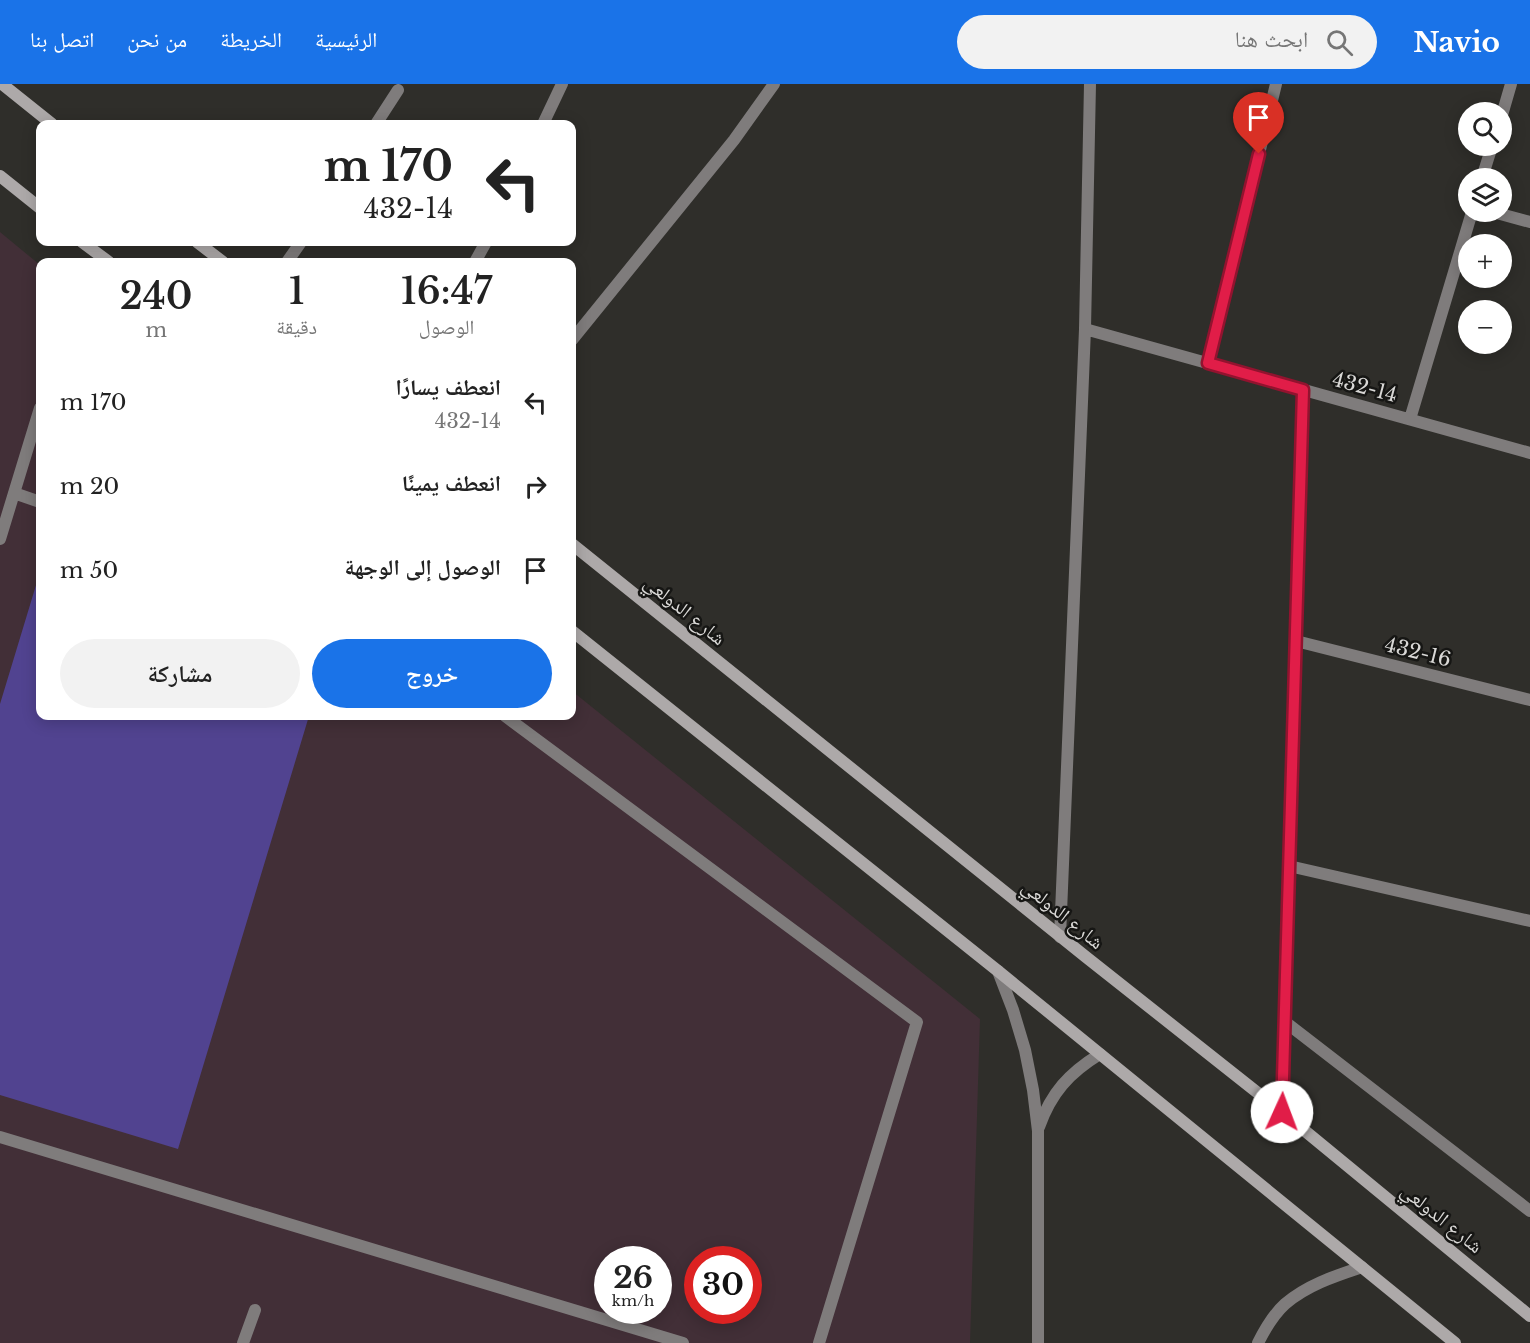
<!DOCTYPE html>
<html lang="ar">
<meta charset="utf-8">
<style>
:root{--surface:#fff;--page:#f2f2f2;--text:#222;--muted:#767676;--accent:#1a73e8}
body{margin:0;font-family:"Libre Baskerville","Noto Naskh Arabic",serif;background:var(--page);color:var(--text);direction:rtl;height:100vh;display:flex;flex-direction:column;font-size:22px;white-space:nowrap}
*{box-sizing:border-box;margin:0}
p{font-size:20px;color:var(--muted)}
.icon{flex:none;width:33px;height:33px;fill:none;stroke:currentColor;stroke-width:2;stroke-linecap:round;stroke-linejoin:round}
.map{position:relative;flex:1;overflow:hidden;direction:ltr}
.sheet{position:absolute;left:36px;top:174px;width:540px;height:462px;display:flex;flex-direction:column;background:var(--surface);border-radius:12px;box-shadow:0 3px 15px #0003;direction:rtl}
.sheet>*{flex:none}
.top-card{position:absolute;left:36px;top:36px;width:540px;height:126px;border-radius:12px;box-shadow:0 3px 15px #0003;direction:rtl;background:#fff;color:var(--text);overflow:hidden}
.tools{position:absolute;left:1458px;top:18px;display:grid;gap:12px}
.tools a{display:grid;place-items:center;width:54px;height:54px;border-radius:50%;background:var(--surface);box-shadow:0 3px 15px #0003;font-size:30px}
.speed{position:absolute;left:594px;top:1162px;display:flex;gap:12px;font-size:30px;font-weight:700;text-align:center}
.speed>*{display:grid;place-content:center;width:78px;height:78px;border-radius:50%;background:var(--surface);box-shadow:0 3px 15px #0003;line-height:1}
.speed small{font-size:15px;font-weight:400}
.speed .limit{border:9px solid #d22;background:#fff;color:#111}
.pin{position:absolute;display:grid;place-items:center;width:51px;height:51px;color:#fff;margin:-62px -26px;border-radius:50% 50% 50% 0;rotate:-45deg;box-shadow:0 0 6px #0007}
.pin .icon{rotate:45deg}
.me{position:absolute;width:66px;margin:-33px;rotate:2deg;stroke-linejoin:round;filter:drop-shadow(0 0 4px #0008)}
.turn{display:flex;align-items:center;gap:21px;height:126px;padding:0 24px;font-size:27px}
.turn .icon{width:78px;height:78px;stroke-width:2.5}
.turn b{display:block;font-size:42px;line-height:51px}
.eta{display:flex;justify-content:space-evenly;align-items:center;height:102px;text-align:center}
.eta b{font-size:36px;font-weight:600;line-height:42px}
.primary-button{display:flex;gap:12px;margin-top:auto;padding:12px 24px}
.primary-button a{flex:1;height:69px;border-radius:36px;background:var(--accent);color:#fff;font-size:24px;font-weight:600;line-height:69px;text-align:center}
.primary-button a+a{background:var(--page);color:var(--text)}
ul{padding:0;list-style:none}
li{display:flex;align-items:center;gap:18px;height:84px;padding:0 24px}
li div{flex:1}
li b{display:block;font-size:22px}
li em{font-style:normal}
header{display:flex;align-items:center;gap:36px;box-sizing:border-box;height:84px;padding:0 30px;background:var(--accent);color:#fff}
header strong{font-size:28px}
nav{display:flex;gap:33px;margin-inline-start:auto;font-size:21px}
.search{width:420px;height:54px;background:var(--page);display:flex;align-items:center;gap:15px;box-sizing:border-box;padding:0 21px;border-radius:33px;color:var(--muted);font-size:22px}
.map>svg:first-child{display:block}
.industrial{fill:#422f37;fill-rule:evenodd}
.building{fill:#514390}
.lines{fill:none;stroke-linecap:round;stroke-linejoin:round}
.service{stroke:#7f7c7c;stroke-width:12}
.minor{stroke:#7f7c7c;stroke-width:12}
.tertiary{stroke:#7f7c7c;stroke-width:12}
.secondary{stroke:#ada9a9;stroke-width:12}
.route-casing{stroke:#92132f;stroke-width:15}
.route{stroke:#e11d48;stroke-width:10}
.labels{text-anchor:middle;dominant-baseline:central;stroke-width:5;stroke-linejoin:round;paint-order:stroke}
.street-label{font-size:20px;fill:#d9d8d6;stroke:#161614}
</style>
<header>
<strong>Navio</strong>
<div class="search"><svg class="icon" aria-label="search" viewBox="0 0 24 24"><circle cx="10" cy="10" r="6"/><path d="M15 15l6 6"/></svg>ابحث هنا</div>
<nav><a>الرئيسية</a><a>الخريطة</a><a>من نحن</a><a>اتصل بنا</a></nav>
</header>
<div class="map">
<svg width="1530" height="1259" viewBox="0 0 1530 1259">
<rect width="100%" height="100%" fill="#2f2e2a"/>
<path class="industrial" d="M0 148 40 181V632H572V607L980 935 970 1259H0ZM608 1176H658V1227H608ZM698 1176H748V1227H698Z"/>
<path class="building" d="M40 488V632H309L178 1065 0 1011V620Z"/>
<g class="lines">
<path class="service" d="M376 40 398 6
M543 40 562 0
M287 178 301 158
M475 178 486 158
M572 256 734 56 774 0
M14 409 40 418
M0 455 40 324
M505 632 917 938 819 1259
M0 1053 683 1259"/>
<path class="minor" d="M1502 31 1511 0
M1482 94 1492 62
M1493 128 1530 138
M1085 245 1530 369
M1208 279 1276 0
M1410 335 1472 128
M1296 557 1530 616
M1289 782 1530 837
M1060 853 1085 245 1090 0
M1284 937 1530 1127
M1282 1028 1303 306
M243 1259 255 1226
M1258 1259C1264 1247 1275 1229 1285 1220 1307 1201 1335 1192 1362 1183"/>
<path class="tertiary" d="M998 887 1013 926 1025 966 1033 1006 1038 1047V1259
M1039 1043C1051 1009 1069 989 1100 970"/>
<path class="secondary" d="M2 0 52 40
M0 92 40 124
M82 158 109 178
M197 158 223 178
M572 460 1086 873 1282 1028 1530 1232
M572 547 998 887 1455 1259"/>
</g>
<g class="lines">
<defs>
<path id="route" d="M1259 70 1208 279 1303 306 1282 1028"/>
</defs>
<use href="#route" class="route-casing"/>
<use href="#route" class="route"/>
</g>
<g class="labels">
<g class="street-label">
<text transform="translate(1365 303) rotate(15)">432-14</text>
<text transform="translate(685 526) rotate(39)">شارع الدولعي</text>
<text transform="translate(1418 568) rotate(14)">432-16</text>
<text transform="translate(1063 830) rotate(39)">شارع الدولعي</text>
<text transform="translate(1442 1134) rotate(39)">شارع الدولعي</text>
</g>
</g>
</svg>
<div class="tools">
<a><svg class="icon" aria-label="search" viewBox="0 0 24 24"><circle cx="10" cy="10" r="6"/><path d="M15 15l6 6"/></svg></a>
<a><svg class="icon" aria-label="layers" viewBox="0 0 24 24"><path d="M12 4l9 5-9 5-9-5zM3 14l9 5 9-5"/></svg></a>
<a>+</a>
<a>−</a>
</div>
<div class="speed"><div>26<small>km/h</small></div><div class="limit">30</div></div>
<div class="pin" style="left:1259px;top:70px;background:#d93025"><svg class="icon" aria-label="arrive" viewBox="0 0 24 24"><path d="M6 21V4h12l-3 4 3 4H6"/></svg></div>
<svg class="me" style="left:1282px;top:1028px" viewBox="-20 -20 40 40"><circle r="19" fill="#fff"/><path d="M0-13L10 11 0 6-10 11z" fill="#e11d48"/></svg>
<div class="top-card">
<div class="turn"><svg class="icon" aria-label="left" viewBox="0 0 24 24"><path d="M17 20v-9H6M10 6l-5 5 5 5"/></svg><div><b>170 m</b>432-14</div></div>
</div>
<section class="sheet">
<div class="eta">
<div><b>16:47</b><p>الوصول</p></div>
<div><b>1</b><p>دقيقة</p></div>
<div><b>240</b><p>m</p></div>
</div>
<ul>
<li><svg class="icon" aria-label="left" viewBox="0 0 24 24"><path d="M17 20v-9H6M10 6l-5 5 5 5"/></svg><div><b>انعطف يسارًا</b><p>432-14</p></div><em>170 m</em></li>
<li><svg class="icon" aria-label="right" viewBox="0 0 24 24"><path d="M7 20v-9h11M14 6l5 5-5 5"/></svg><div><b>انعطف يمينًا</b></div><em>20 m</em></li>
<li><svg class="icon" aria-label="arrive" viewBox="0 0 24 24"><path d="M6 21V4h12l-3 4 3 4H6"/></svg><div><b>الوصول إلى الوجهة</b></div><em>50 m</em></li>
</ul>
<div class="primary-button"><a>خروج</a><a>مشاركة</a></div>
</section>
</div>
